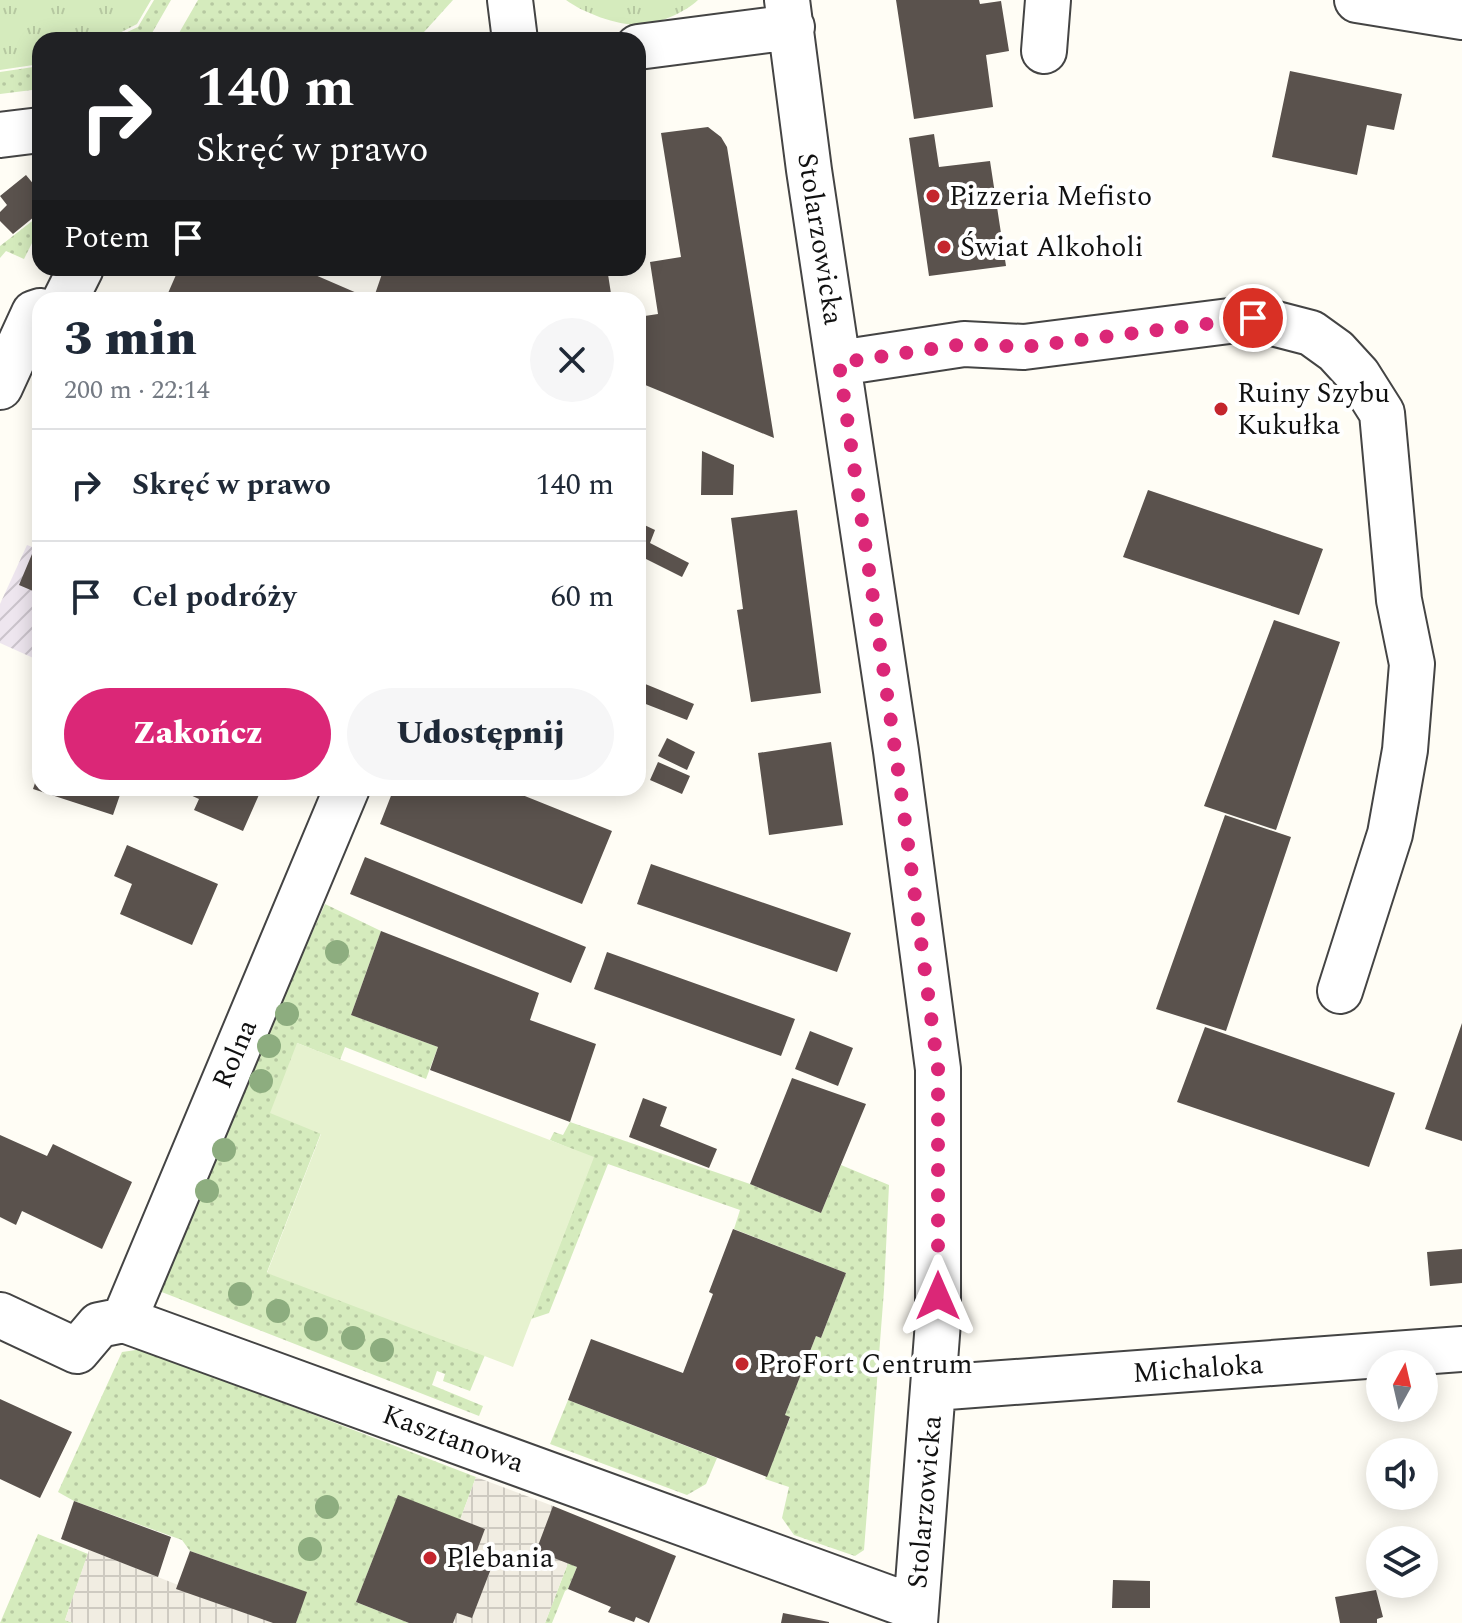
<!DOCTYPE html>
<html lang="pl">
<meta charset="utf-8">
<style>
:root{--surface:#fff;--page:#f6f6f7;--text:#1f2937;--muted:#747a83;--line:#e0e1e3;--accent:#db2777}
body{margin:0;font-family:Spectral,serif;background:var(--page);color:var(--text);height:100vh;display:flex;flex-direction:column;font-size:30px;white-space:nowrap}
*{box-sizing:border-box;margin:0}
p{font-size:26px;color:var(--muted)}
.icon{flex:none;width:44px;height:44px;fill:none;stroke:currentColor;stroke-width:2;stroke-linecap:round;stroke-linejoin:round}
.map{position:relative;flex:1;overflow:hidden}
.sheet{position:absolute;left:32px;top:292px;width:614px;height:504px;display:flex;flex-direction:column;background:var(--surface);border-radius:24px;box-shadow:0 4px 20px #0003}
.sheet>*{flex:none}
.banner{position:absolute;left:32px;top:32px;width:614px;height:244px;border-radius:24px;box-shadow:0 4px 20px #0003;background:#202124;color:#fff;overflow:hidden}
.needle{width:52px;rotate:8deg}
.tools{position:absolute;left:1366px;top:1350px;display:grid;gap:16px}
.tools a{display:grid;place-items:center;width:72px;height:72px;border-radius:50%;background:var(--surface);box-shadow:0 4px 20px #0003;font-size:40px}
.pin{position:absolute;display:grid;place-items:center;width:68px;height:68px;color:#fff;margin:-34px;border:4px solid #fff;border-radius:50%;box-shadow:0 2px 8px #0007}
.me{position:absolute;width:88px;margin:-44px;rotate:0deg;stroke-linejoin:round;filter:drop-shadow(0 0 6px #0008)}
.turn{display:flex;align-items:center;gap:28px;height:168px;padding:0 32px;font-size:36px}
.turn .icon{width:104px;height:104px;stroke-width:2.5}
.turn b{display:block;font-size:56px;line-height:68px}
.then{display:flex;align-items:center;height:76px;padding:0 32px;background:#0003;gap:16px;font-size:30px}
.round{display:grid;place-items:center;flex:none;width:84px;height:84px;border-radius:42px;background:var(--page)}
.head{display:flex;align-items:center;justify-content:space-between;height:136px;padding:0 32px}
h1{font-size:48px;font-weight:800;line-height:60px}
.action{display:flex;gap:16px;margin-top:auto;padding:16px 32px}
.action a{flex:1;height:92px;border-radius:48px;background:var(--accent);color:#fff;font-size:32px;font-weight:800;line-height:92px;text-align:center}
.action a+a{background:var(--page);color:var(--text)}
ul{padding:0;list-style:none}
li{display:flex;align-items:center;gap:24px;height:112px;padding:0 32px;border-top:2px solid var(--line)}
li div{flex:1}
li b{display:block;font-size:30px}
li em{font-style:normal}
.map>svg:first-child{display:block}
.industrial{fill:url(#industrial-furrows)}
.grass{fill:url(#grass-dots)}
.park{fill:url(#park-tufts)}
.pitch{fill:#e6f2cf}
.plaza{fill:url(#plaza-grid)}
.building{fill:#5a524d}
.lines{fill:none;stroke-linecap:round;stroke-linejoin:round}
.minor-casing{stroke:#444;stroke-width:48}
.minor{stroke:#fff;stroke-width:44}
.tree{fill:#8dad7f}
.route{stroke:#db2777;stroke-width:14;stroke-dasharray:0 25.2}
.poi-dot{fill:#c4262e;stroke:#fff;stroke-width:3}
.labels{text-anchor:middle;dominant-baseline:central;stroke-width:8;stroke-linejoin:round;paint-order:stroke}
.poi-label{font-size:28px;fill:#111;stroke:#fff;text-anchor:start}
.street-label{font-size:28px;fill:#111;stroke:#fff}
</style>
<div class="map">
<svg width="1462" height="1623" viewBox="0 0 1462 1623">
<defs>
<pattern id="industrial-furrows" width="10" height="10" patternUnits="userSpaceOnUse" patternTransform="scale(2)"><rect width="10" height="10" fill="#eee6ef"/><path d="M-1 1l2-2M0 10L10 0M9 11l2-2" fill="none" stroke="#cbc4cc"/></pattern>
<pattern id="grass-dots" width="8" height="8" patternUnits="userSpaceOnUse" patternTransform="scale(2)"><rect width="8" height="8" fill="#d5ebbd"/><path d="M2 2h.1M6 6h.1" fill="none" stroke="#b6c8a1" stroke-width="1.8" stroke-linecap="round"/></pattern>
<pattern id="park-tufts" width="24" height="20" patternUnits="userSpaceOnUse" patternTransform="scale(2)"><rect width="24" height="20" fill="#d5ebbd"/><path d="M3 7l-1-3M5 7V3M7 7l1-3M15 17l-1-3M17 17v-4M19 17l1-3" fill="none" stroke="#b6c8a1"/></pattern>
<pattern id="plaza-grid" width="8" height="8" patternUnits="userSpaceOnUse" patternTransform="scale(2)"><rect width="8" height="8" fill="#f1ede2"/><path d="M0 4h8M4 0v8" fill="none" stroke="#cecac1"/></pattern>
</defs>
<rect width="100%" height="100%" fill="#fffdf5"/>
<path class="industrial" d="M27 545 40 550V661L0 643V604Z"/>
<path class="grass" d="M154 0H171L148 40H110L138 27Z
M198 0H453L424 32 375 40H175Z
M40 66V89L0 94V72Z
M40 215V241L34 239 24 259 6 251 0 258V246Z
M325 904 381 931 351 1015 438 1047 426 1079 345 1047 340 1060 297 1043 321 1133 267 1272 485 1355 470 1391 443 1381 445 1374 437 1371 432 1385 483 1406 479 1416 154 1289Z
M570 1122 750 1184 821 1213 841 1165 889 1185 884 1290 864 1550 855 1556 794 1535 782 1518 789 1487 765 1479 790 1418 785 1415 816 1336 821 1338 846 1273 734 1229 740 1210 608 1164 549 1313 531 1319 593 1158 550 1140 554 1132 563 1135Z
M143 1349 476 1477 460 1520 398 1496 356 1602 409 1623H296L306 1592 190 1551 182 1540 74 1501 58 1492 122 1352Z
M568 1400 717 1458 706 1484 687 1495 550 1444Z
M38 1534 88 1554 65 1620 73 1623H0Z
M568 1563 577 1567 568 1589 565 1591 552 1623H545Z"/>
<path class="park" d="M0 0H151L137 24 106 40H40V64L0 70Z
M566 0H698C686 12 656 25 639 25 616 25 584 13 566 0Z"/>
<path class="pitch" d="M297 1043 594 1157 513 1367 267 1273 321 1134 270 1113Z"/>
<path class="plaza" d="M476 1477 553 1506 568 1563 545 1623H453L457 1613 472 1617 494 1561 476 1553 485 1529 460 1520Z
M89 1550 275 1623H73L65 1620Z"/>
<path class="building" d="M896 0H979L980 4 1001 1 1009 51 986 55 993 107 914 119Z
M1290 71 1402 94 1394 130 1367 125 1357 175 1272 157Z
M708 127 721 137 727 147 774 438 638 382V317L658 314 650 262 681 257 661 133Z
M934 134 939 167 990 161 1006 266 929 276 909 138Z
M26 175 40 192V212L13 234 0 221V212L7 205 0 196Z
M179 268H299L373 300 384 268H607L612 300H165Z
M702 451 734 465 733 495H701Z
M1148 490 1323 549 1299 615 1123 557Z
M797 510 821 693 751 702 737 610 743 609 731 518Z
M638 522 655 530 650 543 689 563 682 577 638 555Z
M32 554 40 558V594L19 585Z
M1274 620 1340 642 1276 830 1204 806Z
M638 681 694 704 687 720 638 701Z
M667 738 695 752 687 770 658 756Z
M831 742 843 825 769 835 758 753Z
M658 762 690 776 682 794 650 780Z
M39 771 40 788H109L121 792 113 815 33 789Z
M175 788H262L243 831 194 810 199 799Z
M394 788H505L612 831 582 904 380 824Z
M1225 815 1291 837 1226 1031 1156 1009Z
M127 845 218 884 192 945 120 914 132 884 114 876Z
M365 857 586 947 571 983 350 894Z
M651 864 851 933 837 972 637 904Z
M381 931 539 993 530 1020 596 1044 570 1122 430 1070 438 1047 351 1015Z
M607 952 795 1019 781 1056 594 989Z
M1462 1023V1141L1425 1129Z
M1205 1027 1395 1093 1369 1167 1177 1102Z
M810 1031 853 1048 838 1086 795 1069Z
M792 1078 866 1104 821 1213 750 1184Z
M643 1098 667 1107 660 1126 717 1149 709 1168 629 1137Z
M0 1135 47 1156 53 1144 132 1182 102 1249 22 1211 16 1225 0 1217Z
M733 1229 846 1273 821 1338 816 1336 785 1415 790 1417 767 1477 568 1400 591 1339 683 1373 713 1294 709 1292Z
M1462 1249V1283L1430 1286 1427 1252Z
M0 1399 72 1432 40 1498 0 1479Z
M398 1495 485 1529 476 1553 494 1561 472 1618 457 1613 453 1623H409L356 1602Z
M74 1501 171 1537 158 1577 61 1539Z
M553 1506 676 1556 649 1623 636 1617 634 1622 608 1612 611 1607 568 1589 577 1567 536 1551Z
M190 1551 307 1592 296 1623H273L176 1589Z
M1113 1580 1150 1581V1608H1112Z
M1376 1590 1383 1617 1377 1619V1623H1340L1335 1597Z
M783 1613 829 1622V1623H781Z"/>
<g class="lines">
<defs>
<path id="minor" d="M510 0 515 40
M787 0 809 170 896 751 938 1069V1322L915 1623
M1357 0 1462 17
M638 47 792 27
M1044 51 1048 0
M0 135 40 130
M65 300 81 268
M839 363 964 344 1024 347 1253 318 1311 333 1336 351 1358 375 1382 413 1399 600 1412 664 1405 750 1390 834 1340 991
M0 387 34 313 40 311
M0 1315 77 1351 99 1325 124 1320 916 1608
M124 1320 347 788
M934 1388 1462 1349"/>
</defs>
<use href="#minor" class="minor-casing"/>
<use href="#minor" class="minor"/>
</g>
<g class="tree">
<circle cx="337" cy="952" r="12"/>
<circle cx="287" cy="1014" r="12"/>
<circle cx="269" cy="1046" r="12"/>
<circle cx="261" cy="1081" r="12"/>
<circle cx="224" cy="1150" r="12"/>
<circle cx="207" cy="1191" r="12"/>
<circle cx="240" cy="1294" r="12"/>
<circle cx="278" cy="1311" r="12"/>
<circle cx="316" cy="1329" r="12"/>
<circle cx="353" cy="1338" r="12"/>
<circle cx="382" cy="1350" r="12"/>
<circle cx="327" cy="1507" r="12"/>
<circle cx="310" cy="1549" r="12"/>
</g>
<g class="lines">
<path class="route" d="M938 1296V1069L899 777 839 363 964 344 1024 347 1253 318"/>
</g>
<g class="poi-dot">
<circle cx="933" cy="196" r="8"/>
<circle cx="944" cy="247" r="8"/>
<circle cx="1221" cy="409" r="8"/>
<circle cx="742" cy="1364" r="8"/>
<circle cx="430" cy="1558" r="8"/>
</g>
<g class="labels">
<g class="poi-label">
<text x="949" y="196">Pizzeria Mefisto</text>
<text x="960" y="247">Świat Alkoholi</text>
<text x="1237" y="393">Ruiny Szybu<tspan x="1237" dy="32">Kukułka</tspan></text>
<text x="758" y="1364">ProFort Centrum</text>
<text x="446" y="1558">Plebania</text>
</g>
<g class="street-label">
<text transform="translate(820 239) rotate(81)">Stolarzowicka</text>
<text transform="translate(235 1054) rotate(-67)">Rolna</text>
<text transform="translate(1198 1369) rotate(-4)">Michaloka</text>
<text transform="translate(453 1439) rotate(20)">Kasztanowa</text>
<text transform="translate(925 1502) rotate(-85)">Stolarzowicka</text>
</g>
</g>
</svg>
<div class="tools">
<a><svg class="needle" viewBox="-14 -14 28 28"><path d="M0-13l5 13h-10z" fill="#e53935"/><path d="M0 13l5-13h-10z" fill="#747a83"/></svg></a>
<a><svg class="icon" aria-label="sound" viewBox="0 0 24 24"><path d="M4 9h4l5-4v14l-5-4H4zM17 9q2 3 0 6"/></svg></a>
<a><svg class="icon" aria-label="layers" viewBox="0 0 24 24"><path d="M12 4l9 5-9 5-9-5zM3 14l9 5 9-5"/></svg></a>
</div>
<div class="pin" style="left:1253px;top:318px;background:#d93025"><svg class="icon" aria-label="arrive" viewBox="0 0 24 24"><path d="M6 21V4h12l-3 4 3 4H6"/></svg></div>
<svg class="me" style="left:938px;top:1296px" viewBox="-20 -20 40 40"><path d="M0-17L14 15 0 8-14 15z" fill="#db2777" stroke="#fff" stroke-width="4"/></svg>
<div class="banner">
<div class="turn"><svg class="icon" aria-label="right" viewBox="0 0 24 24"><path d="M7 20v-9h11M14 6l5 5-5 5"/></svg><div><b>140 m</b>Skręć w prawo</div></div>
<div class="then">Potem<svg class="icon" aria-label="arrive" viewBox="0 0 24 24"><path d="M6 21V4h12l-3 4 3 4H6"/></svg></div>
</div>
<section class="sheet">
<div class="head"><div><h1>3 min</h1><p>200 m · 22:14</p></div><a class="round"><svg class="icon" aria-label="close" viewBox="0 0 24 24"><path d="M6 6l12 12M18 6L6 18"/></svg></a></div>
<ul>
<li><svg class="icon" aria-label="right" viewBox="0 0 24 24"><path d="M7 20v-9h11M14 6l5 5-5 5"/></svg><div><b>Skręć w prawo</b></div><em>140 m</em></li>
<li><svg class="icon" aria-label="arrive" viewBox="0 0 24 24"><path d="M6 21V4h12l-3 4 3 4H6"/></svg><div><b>Cel podróży</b></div><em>60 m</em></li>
</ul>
<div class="action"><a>Zakończ</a><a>Udostępnij</a></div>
</section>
</div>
